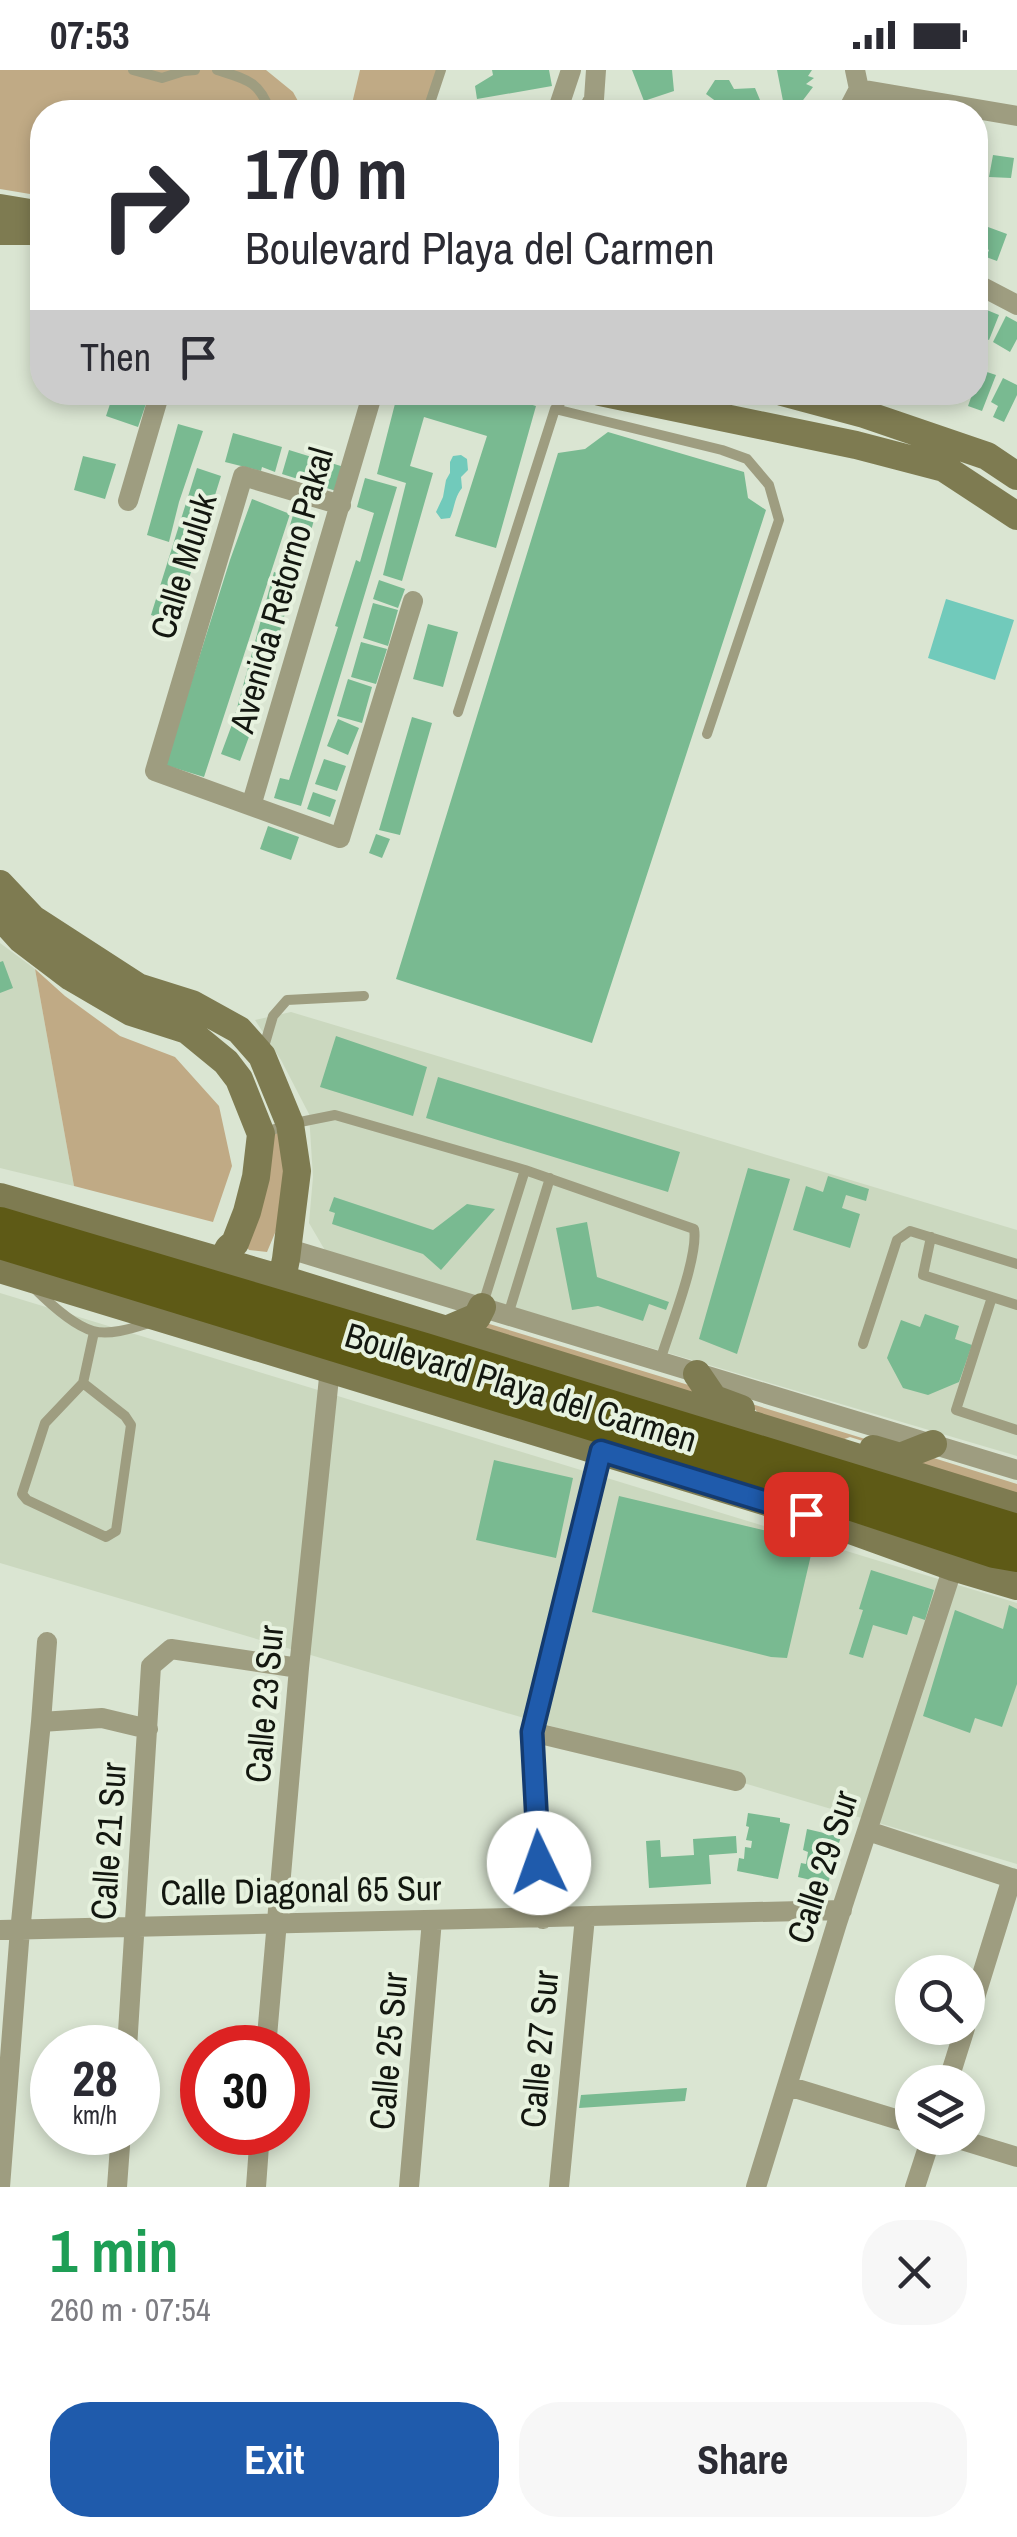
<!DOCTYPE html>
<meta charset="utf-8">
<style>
:root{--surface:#fff;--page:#f7f7f7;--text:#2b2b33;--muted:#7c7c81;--accent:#1f5bac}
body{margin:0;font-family:"Archivo Narrow",sans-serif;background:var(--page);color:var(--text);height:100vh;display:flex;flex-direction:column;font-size:38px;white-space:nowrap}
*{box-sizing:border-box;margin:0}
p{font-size:32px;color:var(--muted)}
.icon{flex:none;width:55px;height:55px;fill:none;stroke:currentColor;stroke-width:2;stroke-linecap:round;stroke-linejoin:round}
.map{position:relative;height:2117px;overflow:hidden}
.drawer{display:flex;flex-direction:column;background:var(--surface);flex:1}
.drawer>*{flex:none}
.banner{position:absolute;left:30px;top:30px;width:958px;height:305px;border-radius:40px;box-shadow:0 5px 15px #0003;background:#fff;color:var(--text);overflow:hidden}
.fabs{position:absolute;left:895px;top:1885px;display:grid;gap:20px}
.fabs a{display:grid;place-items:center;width:90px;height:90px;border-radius:50%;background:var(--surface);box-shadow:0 5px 15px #0003;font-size:50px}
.speed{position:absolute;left:30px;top:1955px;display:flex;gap:20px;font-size:50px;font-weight:700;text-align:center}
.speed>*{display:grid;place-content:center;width:130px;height:130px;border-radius:50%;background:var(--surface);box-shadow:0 5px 15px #0003;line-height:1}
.speed small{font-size:25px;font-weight:400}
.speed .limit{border:15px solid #d22;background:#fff;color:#111}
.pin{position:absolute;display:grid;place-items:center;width:85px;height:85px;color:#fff;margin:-42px;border-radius:20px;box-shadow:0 5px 15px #0006}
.me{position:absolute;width:110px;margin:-55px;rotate:357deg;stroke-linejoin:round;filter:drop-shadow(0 0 8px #0008)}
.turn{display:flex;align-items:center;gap:35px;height:210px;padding:0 50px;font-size:45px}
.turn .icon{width:130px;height:130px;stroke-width:2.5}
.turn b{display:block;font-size:70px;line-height:85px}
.then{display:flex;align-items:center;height:95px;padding:0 50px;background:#0003;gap:20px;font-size:38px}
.round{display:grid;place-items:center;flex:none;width:105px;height:105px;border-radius:40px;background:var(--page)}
.head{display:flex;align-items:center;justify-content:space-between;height:170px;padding:0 50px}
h1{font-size:60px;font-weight:700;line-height:75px;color:#1e9e55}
.primary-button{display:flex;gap:20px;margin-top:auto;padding:20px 50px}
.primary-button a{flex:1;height:115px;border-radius:40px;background:var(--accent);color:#fff;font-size:40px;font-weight:700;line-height:115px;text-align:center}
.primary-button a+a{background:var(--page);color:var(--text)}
.status{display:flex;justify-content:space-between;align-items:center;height:70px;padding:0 50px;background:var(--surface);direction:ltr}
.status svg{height:28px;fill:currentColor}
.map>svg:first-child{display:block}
.built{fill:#cbd8bf}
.green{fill:#c0aa85}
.water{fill:#71cabb}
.building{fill:#79ba91}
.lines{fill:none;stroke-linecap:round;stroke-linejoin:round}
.service{stroke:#9e9d80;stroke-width:10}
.minor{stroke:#9e9d80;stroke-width:20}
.secondary{stroke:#7e7b51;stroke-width:28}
.trunk{stroke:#5e5a16;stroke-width:30}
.route-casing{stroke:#143b70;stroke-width:25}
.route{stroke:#1f5bac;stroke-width:18}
.labels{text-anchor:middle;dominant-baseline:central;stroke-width:8;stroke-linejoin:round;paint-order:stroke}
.street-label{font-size:35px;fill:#131710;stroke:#e7f2df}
</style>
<div class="status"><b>07:53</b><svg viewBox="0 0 49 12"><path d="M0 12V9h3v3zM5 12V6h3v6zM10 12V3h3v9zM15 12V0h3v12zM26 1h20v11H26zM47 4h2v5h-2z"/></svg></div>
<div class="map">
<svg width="1017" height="2117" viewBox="0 0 1017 2117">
<rect width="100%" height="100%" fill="#dae5d2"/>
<path class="built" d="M0 873 35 899 74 1116 0 1098Z
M291 942 1017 1160V1386L326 1182 309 1153 313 1107 309 1044 281 990 255 950Z
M0 1223 1017 1533V1794L0 1493Z"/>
<path class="green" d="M0 0H266L293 22 304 42H42V126L0 119Z
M360 0H445L431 42H350Z
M35 899 65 926 120 966 175 987 219 1036 232 1096 213 1152 74 1116Z
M277 1063 286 1066 283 1144 267 1182 249 1180 246 1176 269 1067Z
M483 1252 695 1317 706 1331 466 1259Z
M719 1324 901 1380H892L850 1367 839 1371 762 1347 753 1337Z
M924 1385 1017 1414V1426L906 1392Z"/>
<path class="water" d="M461 385 467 389 468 400 461 407 462 418C454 428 455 437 450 448L441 449 436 442 443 427 446 410 450 403V392L453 386Z
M946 529 1014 550 995 610 928 588Z"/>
<path class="building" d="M492 0H549L552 16 477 29 475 16 493 5Z
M632 0H672L674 21 644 31Z
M777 0H812L808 6 814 8 806 14 813 17 797 38 783 31Z
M715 10H729L734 19 755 18 765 42H721V35L706 24Z
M975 84 988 86 987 107 975 105Z
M993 85 1014 88 1011 108 989 107Z
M988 157 1007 164 997 191 986 187 989 180 981 176Z
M982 238 999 245 989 270 975 264V255Z
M1006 246 1017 252V269L1010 282 993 272Z
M981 300 996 305 982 341 968 336 973 322H975Z
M1003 308 1017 315V325L1004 352 993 347 998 336 991 332Z
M114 322 149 325 138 357 106 346Z
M398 322H490L536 336 496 478 455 466 487 366 424 347 410 396 433 403 402 511 383 505 406 413 377 404Z
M178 354 203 361 179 432 169 472 147 465Z
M608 362 744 402 748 428 766 440 592 973 396 909 558 383 585 379Z
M233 363 282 377 275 402 262 397 261 401 225 392Z
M289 380 344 397 336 421 282 404Z
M83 386 116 394 105 429 74 420Z
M197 398 221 406 175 553 151 545Z
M365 408 397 417 301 736 274 728 280 708 289 710 338 557 335 556 356 490 360 492 374 443 357 437Z
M252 429 290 444 204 707 165 695 230 490Z
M293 445 314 450 309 468 288 462Z
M274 502 295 508 264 618 260 617 251 653 242 651 239 661 250 664 240 691 221 684 234 649Z
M379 510 405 519 398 538 373 529Z
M373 533 398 540 388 576 363 568Z
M428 554 458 562 443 617 413 609Z
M361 572 387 579 376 614 351 607Z
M348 609 372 617 362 653 337 646Z
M412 647 432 653 400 765 379 760Z
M338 649 359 658 348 685 327 676Z
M324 689 346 696 337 721 315 714Z
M313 722 336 730 330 747 307 739Z
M268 756 299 767 291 790 260 779Z
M376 764 390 769 382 788 369 783Z
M3 891 13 918 0 923V892Z
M336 966 427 997 413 1046 320 1017Z
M438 1007 680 1082 668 1122 426 1048Z
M748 1098 790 1109 737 1284 699 1269Z
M828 1106 869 1119 866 1131 846 1125 842 1138 860 1144 850 1178 793 1160 806 1116 823 1122Z
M334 1127 433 1160 467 1134 495 1139 441 1200 423 1184 332 1154 335 1143 329 1141Z
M587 1152 597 1207 669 1232 666 1240 649 1234 643 1251 598 1236 572 1240 556 1158Z
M925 1244 959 1256 955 1269 972 1275 959 1312 928 1325 903 1318 887 1288 901 1250 920 1257Z
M494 1390 573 1408 556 1488 476 1470Z
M619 1426 814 1472 787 1588 771 1587 592 1542Z
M871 1500 934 1520 925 1550 913 1546 907 1565 873 1555 863 1588 849 1584 863 1540 859 1539Z
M1009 1535 1017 1539V1614L1002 1657 975 1648 970 1663 923 1646 955 1540 1003 1559Z
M748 1743 780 1748V1752L790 1754 778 1809 737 1801 739 1788 744 1789 745 1777 751 1778 752 1771 746 1770 749 1757 746 1756Z
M807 1759 841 1767 832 1793 827 1792 826 1800 831 1802 828 1814 798 1807 801 1793 806 1794 808 1782 803 1780Z
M736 1766 737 1783 709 1785 711 1814 649 1818 646 1771 660 1770 661 1787 694 1785 693 1769Z
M687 2018 685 2031 579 2038 581 2025Z"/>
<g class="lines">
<path class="service" d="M133 0 162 8 184 1 195 0
M217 0C246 9 260 11 270 42
M427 42 441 0
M555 339 722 380 747 389 769 415 779 450 707 664
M458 642 555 339 569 322
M263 980 273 946 287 930 364 926
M263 1063 290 1054 335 1045 525 1100 694 1159C699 1186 669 1261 660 1291
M931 1167 923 1205 1017 1235
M33 1217C48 1232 72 1255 93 1261 109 1266 133 1258 149 1253
M992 1227 956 1340 1017 1360
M482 1237 525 1100
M508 1245 550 1108
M863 1274 897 1170 910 1161 1017 1194
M83 1313 45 1353 22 1424 27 1430 106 1467 116 1461 131 1355 125 1346 83 1313 94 1262"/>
<path class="minor" d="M859 19 1017 46
M557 42 571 0
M587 42 594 29 596 0
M847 42 859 19 855 0
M975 213 1017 235
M128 431 160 322
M341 435 243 406 155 701 340 768 413 531
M251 736 373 322
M286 1189 296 1181 1017 1400
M41 1652 102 1648 148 1659
M532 1662 736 1711
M868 1761 1017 1810
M543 1849 532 1662 601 1381
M0 1860 842 1840
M968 1950 1012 1808
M127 1978 151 1596 171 1579 299 1598
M266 1978 299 1598 330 1298
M948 2012 965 1958
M788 2016 912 2054
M955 2068 1017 2087
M0 2117 19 1872 41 1652 47 1572
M117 2117 121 2062
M256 2117 260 2062
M409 2117 432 1850
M559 2117 585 1847
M756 2117 837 1853 953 1497
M915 2117 931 2068"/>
<path class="secondary" d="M0 138 42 145
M0 161H32L42 164
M600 322 856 375 944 398 1017 446
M782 322 864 344 987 386 1017 406
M0 814 33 849 138 917 192 934 239 960 262 986 290 1054 297 1101 286 1189 282 1209
M0 846 21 869 71 907 131 942 187 960 226 992 239 1009 261 1064 256 1107 247 1142 235 1173 229 1178 222 1191
M0 1127 282 1209 1017 1437
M0 1199 806 1444 953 1497 1017 1516
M444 1261 477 1247 482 1237
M697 1304 714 1329 741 1339
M873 1379 900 1387 933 1374"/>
<path class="trunk" d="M0 1152 425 1278 1017 1459
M0 1174 831 1429 994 1483 1017 1487"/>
</g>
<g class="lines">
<defs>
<path id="route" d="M539 1793 532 1662 601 1381 806 1444"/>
</defs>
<use href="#route" class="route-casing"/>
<use href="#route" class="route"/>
</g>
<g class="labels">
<g class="street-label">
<text transform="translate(183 496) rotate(-73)">Calle Muluk</text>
<text transform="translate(281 520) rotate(-74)">Avenida Retorno Pakal</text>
<text transform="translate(521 1317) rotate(17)">Boulevard Playa del Carmen</text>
<text transform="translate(264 1634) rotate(-85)">Calle 23 Sur</text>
<text transform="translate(108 1771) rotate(-86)">Calle 21 Sur</text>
<text transform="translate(822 1797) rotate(-72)">Calle 29 Sur</text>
<text transform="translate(301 1820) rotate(-1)">Calle Diagonal 65 Sur</text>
<text transform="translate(539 1979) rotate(-85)">Calle 27 Sur</text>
<text transform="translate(388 1981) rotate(-85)">Calle 25 Sur</text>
</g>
</g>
</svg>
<div class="fabs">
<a><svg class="icon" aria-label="search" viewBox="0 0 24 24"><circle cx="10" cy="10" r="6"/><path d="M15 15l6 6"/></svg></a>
<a><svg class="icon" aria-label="layers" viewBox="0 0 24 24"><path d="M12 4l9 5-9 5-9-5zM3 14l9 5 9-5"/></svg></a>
</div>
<div class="speed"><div>28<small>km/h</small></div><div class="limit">30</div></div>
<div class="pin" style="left:806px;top:1444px;background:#d93025"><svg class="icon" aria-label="arrive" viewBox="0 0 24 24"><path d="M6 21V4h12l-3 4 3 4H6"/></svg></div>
<svg class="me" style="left:539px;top:1793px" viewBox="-20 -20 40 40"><circle r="19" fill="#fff"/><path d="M0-13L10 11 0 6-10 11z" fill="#1f5bac"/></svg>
<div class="banner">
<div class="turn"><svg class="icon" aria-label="right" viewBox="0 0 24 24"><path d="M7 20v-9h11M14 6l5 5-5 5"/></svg><div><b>170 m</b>Boulevard Playa del Carmen</div></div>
<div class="then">Then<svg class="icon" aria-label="arrive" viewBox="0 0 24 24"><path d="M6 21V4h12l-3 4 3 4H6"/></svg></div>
</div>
</div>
<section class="drawer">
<div class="head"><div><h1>1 min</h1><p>260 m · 07:54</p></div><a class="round"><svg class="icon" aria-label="close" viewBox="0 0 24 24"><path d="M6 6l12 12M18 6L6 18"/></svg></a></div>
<div class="primary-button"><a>Exit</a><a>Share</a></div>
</section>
